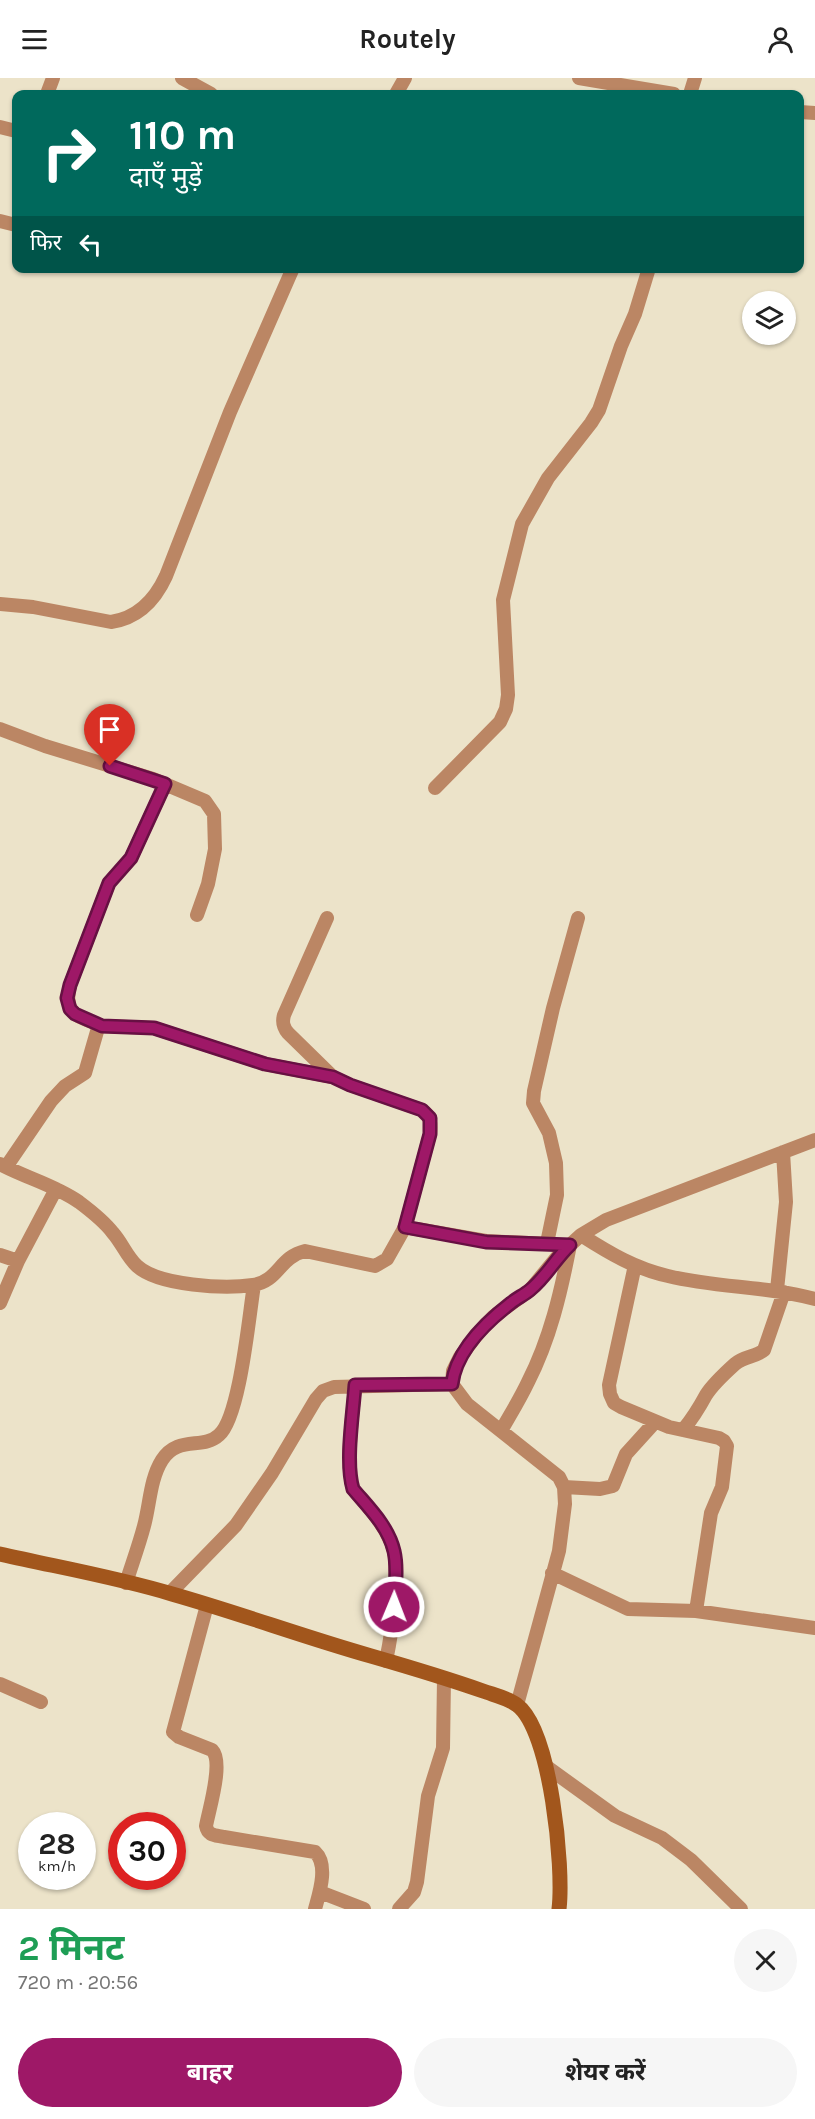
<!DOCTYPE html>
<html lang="hi">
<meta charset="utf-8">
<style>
:root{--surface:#fff;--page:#f6f6f6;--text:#222;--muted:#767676;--accent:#9e1867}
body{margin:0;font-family:Karla,"Noto Sans Devanagari",sans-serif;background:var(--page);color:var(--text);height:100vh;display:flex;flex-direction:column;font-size:22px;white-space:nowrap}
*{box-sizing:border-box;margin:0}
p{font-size:20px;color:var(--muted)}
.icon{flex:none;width:33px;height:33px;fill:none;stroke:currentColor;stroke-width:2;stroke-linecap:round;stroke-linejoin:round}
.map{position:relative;height:1831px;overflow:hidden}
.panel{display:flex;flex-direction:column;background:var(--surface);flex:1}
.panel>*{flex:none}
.banner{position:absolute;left:12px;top:12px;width:792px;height:183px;border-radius:12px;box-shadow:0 2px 4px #0004;background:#00695c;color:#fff;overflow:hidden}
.tools{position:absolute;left:742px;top:213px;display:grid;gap:12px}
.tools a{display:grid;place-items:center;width:54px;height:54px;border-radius:50%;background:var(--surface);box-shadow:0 2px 4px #0004;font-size:30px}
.speed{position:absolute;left:18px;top:1734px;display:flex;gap:12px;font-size:30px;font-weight:700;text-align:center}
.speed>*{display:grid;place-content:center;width:78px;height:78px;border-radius:50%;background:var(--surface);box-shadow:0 2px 4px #0004;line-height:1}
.speed small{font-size:15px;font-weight:400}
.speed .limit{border:9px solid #d22;background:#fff;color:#111}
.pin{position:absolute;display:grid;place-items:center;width:51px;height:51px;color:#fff;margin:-62px -26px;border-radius:50% 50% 50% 0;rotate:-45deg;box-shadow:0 0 6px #0007}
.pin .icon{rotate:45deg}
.me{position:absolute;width:66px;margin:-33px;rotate:1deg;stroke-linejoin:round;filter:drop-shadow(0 0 4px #0008)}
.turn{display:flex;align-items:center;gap:21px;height:126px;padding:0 18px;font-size:27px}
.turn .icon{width:78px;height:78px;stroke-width:2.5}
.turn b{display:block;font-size:42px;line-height:51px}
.then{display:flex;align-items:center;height:57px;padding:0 18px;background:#0003;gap:12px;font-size:22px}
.round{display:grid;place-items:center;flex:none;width:63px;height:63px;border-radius:32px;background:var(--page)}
.summary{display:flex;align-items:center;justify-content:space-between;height:102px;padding:0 18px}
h1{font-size:36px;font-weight:700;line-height:45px;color:#1e9e55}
.button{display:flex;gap:12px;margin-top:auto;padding:12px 18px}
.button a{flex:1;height:69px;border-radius:36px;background:var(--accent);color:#fff;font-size:24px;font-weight:700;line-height:69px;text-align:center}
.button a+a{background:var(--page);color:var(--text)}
header{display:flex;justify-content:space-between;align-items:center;height:78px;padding:0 18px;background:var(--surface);font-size:27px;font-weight:700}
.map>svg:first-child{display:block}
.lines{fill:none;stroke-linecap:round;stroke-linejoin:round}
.street{stroke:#bb8664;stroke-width:14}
.secondary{stroke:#a2561c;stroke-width:15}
.route-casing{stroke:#671043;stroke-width:15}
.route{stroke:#9e1867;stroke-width:10}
</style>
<header><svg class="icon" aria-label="menu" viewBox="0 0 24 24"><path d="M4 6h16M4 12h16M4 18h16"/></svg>Routely<svg class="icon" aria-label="person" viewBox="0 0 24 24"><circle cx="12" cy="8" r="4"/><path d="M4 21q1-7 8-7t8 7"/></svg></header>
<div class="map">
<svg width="815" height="1831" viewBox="0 0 815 1831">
<rect width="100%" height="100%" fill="#ece3c9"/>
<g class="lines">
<path class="street" d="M182 0 211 16
M579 0 674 16
M47 16 53 0
M396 16 405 0
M690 16 695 0
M800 34 815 35
M0 49 16 53
M0 143 16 147
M0 526 33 529 111 544C138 540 155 522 166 498L230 334 293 190
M0 651 45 668 153 701 205 723 214 736 215 771 208 806 197 837
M435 710 500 644 506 631 508 617 503 522 522 446 548 400 591 345 599 332 621 268 635 236 649 190
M327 840 284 937C282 944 283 949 288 955L333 999
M102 948C77 937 63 938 70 907L109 805 131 780 165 706
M0 1086C26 1100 55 1107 79 1124 91 1133 104 1143 113 1155 122 1165 127 1179 137 1188 159 1208 225 1211 253 1207 279 1203 279 1179 305 1173L375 1188 387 1181 405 1149 486 1163 570 1167C561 1214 550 1261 528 1304 520 1321 510 1337 501 1353
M6 1089 51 1023 65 1008 85 995 98 950 102 948 154 950 265 986 333 999 350 1007 422 1032C431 1038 431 1046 430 1056L405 1149
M581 1157C609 1175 636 1191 668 1198 717 1210 767 1208 815 1221
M547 1165 557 1117 556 1085 549 1055 533 1025 534 1013 553 930 578 840
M0 1177 18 1183
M635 1187 609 1307 610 1316 614 1325 621 1329 669 1349 719 1360 724 1363 727 1368 722 1409 711 1435 696 1533
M777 1212 786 1124 783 1074
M0 1225 18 1183 56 1111
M355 1307C353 1337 345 1384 353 1411 367 1428 382 1443 391 1464 402 1490 392 1554 386 1583
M683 1352C692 1341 699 1330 706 1317 713 1306 725 1295 735 1286 744 1278 756 1279 764 1272L784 1214
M564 1409 600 1411 613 1408 626 1376 655 1344
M552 1495 628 1531 696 1533 815 1550
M126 1505C132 1486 139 1467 144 1448 150 1426 150 1401 162 1382 178 1357 203 1372 219 1357 240 1339 249 1237 254 1207
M170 1515 236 1447 272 1395 316 1321 323 1313 334 1309 452 1306
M207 1527 173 1654 179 1659 212 1672C224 1684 209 1731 206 1748 208 1758 215 1757 224 1759L315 1774C329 1787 319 1816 315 1831
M0 1606 41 1624
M517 1627 559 1473 565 1426 564 1409 559 1399 467 1326 452 1306 453 1293 460 1279 479 1254 493 1239 530 1212 558 1178 581 1157 606 1142 815 1062
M547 1689 615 1738 662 1760 691 1782 741 1831
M320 1814 364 1831
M399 1831 414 1814 417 1804 428 1718 443 1670 444 1600"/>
<path class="secondary" d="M0 1476C57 1489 116 1499 172 1516 239 1535 304 1559 371 1578 409 1589 446 1600 483 1613 494 1617 508 1620 517 1627 551 1652 564 1790 559 1831"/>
</g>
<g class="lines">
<defs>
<path id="route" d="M110 688 165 706 131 780 109 805 70 907 67 920 70 931 75 936 102 948 154 950 265 986 333 999 350 1007 422 1032 430 1040V1056L405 1149 486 1164 570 1167C556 1180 546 1199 530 1212 524 1217 517 1220 511 1225 485 1245 456 1273 452 1306L355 1307C353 1337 345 1384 353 1411 369 1430 388 1448 394 1473 398 1490 395 1511 394 1529"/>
</defs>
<use href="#route" class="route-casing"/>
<use href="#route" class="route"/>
</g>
</svg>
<div class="tools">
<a><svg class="icon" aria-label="layers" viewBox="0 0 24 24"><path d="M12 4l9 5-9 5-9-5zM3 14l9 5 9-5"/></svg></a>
</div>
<div class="speed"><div>28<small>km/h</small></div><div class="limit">30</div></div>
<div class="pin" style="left:110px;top:688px;background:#d93025"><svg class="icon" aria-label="arrive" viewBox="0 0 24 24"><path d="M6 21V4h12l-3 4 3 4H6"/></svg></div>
<svg class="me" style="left:394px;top:1529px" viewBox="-20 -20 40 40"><circle r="17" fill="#9e1867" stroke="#fff" stroke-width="3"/><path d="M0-11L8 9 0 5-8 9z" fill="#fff"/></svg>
<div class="banner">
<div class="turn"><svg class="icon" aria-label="right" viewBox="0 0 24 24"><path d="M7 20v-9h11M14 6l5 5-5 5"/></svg><div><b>110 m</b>दाएँ मुड़ें</div></div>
<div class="then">फिर<svg class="icon" aria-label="left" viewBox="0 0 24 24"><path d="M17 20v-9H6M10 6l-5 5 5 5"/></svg></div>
</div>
</div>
<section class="panel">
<div class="summary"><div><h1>2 मिनट</h1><p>720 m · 20:56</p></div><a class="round"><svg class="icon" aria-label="close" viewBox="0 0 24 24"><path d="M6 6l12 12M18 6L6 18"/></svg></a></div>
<div class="button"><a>बाहर</a><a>शेयर करें</a></div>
</section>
